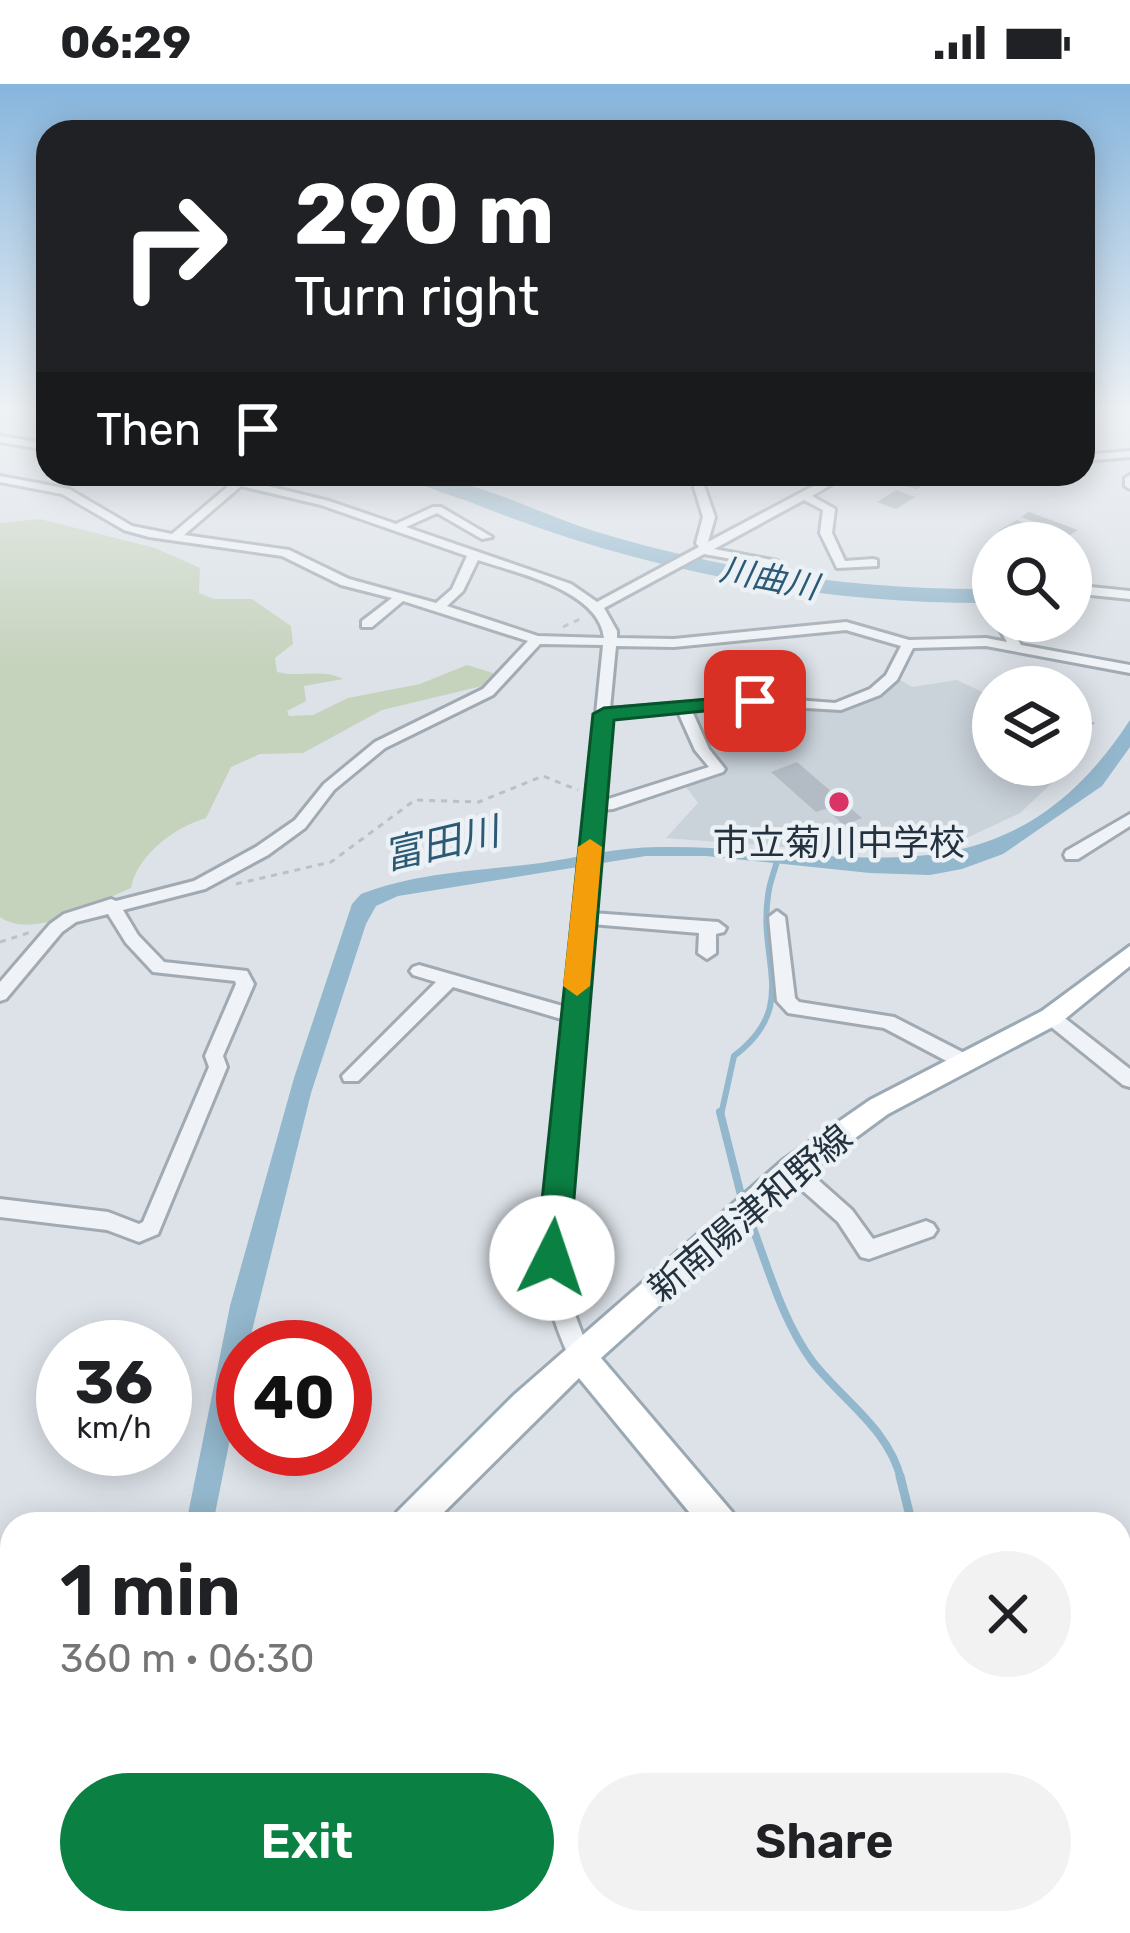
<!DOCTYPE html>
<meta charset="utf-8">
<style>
:root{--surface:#fff;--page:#f2f2f2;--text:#202124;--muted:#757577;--accent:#0b8043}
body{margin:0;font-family:Rubik,"Noto Sans JP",sans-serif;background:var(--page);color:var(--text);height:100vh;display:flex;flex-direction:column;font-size:45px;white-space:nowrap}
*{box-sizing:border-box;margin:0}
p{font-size:39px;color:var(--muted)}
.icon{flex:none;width:66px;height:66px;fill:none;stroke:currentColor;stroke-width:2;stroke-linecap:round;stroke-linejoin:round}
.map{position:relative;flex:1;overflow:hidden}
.sheet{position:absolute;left:0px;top:1428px;width:1131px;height:423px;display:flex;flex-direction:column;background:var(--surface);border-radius:36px 36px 0 0;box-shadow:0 6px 30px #0003}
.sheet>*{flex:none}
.hud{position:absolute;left:36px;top:36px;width:1059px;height:366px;border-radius:36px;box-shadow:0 6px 30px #0003;background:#202124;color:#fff;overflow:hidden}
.controls{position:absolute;left:972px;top:438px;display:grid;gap:24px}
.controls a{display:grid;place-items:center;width:120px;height:120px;border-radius:50%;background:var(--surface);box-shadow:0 6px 30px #0003;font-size:60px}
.speed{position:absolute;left:36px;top:1236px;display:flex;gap:24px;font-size:60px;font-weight:700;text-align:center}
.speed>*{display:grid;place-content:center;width:156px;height:156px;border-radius:50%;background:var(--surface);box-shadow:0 6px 30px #0003;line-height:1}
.speed small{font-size:30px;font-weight:400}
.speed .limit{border:18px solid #d22;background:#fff;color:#111}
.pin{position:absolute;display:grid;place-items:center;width:102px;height:102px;color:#fff;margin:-51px;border-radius:24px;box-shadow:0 6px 18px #0006}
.me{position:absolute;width:132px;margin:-66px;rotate:4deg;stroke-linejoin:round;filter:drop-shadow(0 0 9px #0008)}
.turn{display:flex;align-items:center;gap:42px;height:252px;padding:0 60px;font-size:54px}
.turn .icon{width:156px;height:156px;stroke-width:2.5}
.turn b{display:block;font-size:84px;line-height:102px}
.then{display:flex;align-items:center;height:114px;padding:0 60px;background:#0003;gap:24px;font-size:45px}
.round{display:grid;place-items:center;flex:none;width:126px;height:126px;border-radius:63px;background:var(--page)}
.headline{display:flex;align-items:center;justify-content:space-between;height:204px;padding:0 60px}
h1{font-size:72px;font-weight:600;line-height:90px}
.button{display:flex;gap:24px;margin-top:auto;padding:24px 60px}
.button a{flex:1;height:138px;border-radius:72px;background:var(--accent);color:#fff;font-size:48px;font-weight:600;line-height:138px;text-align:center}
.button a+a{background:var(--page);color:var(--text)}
.status{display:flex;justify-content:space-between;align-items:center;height:84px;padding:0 60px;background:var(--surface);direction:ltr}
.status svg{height:33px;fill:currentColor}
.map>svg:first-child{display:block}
.built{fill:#cad2da}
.green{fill:#c5d2bc}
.water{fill:#93b7cc}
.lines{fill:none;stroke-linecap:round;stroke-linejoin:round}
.stream-far2{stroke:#93b7cc;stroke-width:6}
.stream-far1{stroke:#93b7cc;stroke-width:8}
.stream{stroke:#93b7cc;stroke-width:9}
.river{fill:#93b7cc;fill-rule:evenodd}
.building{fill:#b3bcc5}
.minor-casing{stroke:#a1aab2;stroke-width:6}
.major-casing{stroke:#9aa9b4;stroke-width:6}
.path-far1{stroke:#bac0c6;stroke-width:3;stroke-dasharray:6 6;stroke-linecap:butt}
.path{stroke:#bac0c6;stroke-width:4.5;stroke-dasharray:14 14;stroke-linecap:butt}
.minor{fill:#eff2f6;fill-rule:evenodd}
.major{fill:#fff;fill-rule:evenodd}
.route{fill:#0b8043;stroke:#07532c;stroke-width:3}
.slow{fill:#f59e0b}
.poi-dot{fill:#da3467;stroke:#ebf1f5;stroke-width:4.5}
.labels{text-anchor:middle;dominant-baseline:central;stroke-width:9;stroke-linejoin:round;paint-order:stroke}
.far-water-label{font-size:33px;font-style:italic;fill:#2b5976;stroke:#ebf1f5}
.poi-label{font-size:36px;fill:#24323f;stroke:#ebf1f5}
.street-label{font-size:36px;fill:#24323f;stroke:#ebf1f5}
.water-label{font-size:39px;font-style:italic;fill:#2b5976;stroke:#ebf1f5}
</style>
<div class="status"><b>06:29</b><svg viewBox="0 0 49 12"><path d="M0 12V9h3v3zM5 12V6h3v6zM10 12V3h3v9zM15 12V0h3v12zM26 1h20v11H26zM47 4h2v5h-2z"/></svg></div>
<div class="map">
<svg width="1130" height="1849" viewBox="0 0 1130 1849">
<rect width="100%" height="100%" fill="#dce2e8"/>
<path class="built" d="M900 596 912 603 957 596 993 613V681H1071L1020 729 943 765 854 768 666 754 698 719 684 700 724 687 704 665 689 627 756 619 831 628 869 616Z"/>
<path class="green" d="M40 435 155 464 200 484 199 509 214 515H252L291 542 293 560 275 574 277 588C300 594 322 584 343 595L304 602 306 617 287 627 289 632 313 631 348 614 420 600 467 581 496 590 486 601 382 626 303 669 260 670 231 683 206 734C175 743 137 771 131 804 96 818 34 857 0 833V439Z
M686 1839H799L826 1849H680Z"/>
<path class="water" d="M1130 636V663L1102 702 1003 770 962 785 930 791 870 789 706 772H646L398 812 376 822 366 840 311 1009 248 1263H243V1290L213 1440H186L230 1222 294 994 352 820 361 810C419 788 480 787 541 779 581 773 618 763 659 763 849 761 1003 831 1130 636Z"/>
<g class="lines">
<path class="stream-far2" d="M721 1031 734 972C800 922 758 878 768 812 769 799 775 786 778 774"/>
<path class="stream-far1" d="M720 1028 743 1119
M748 1131C767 1179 781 1235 812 1277 843 1317 888 1344 901 1395"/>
<path class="stream" d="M900 1392 912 1440
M1032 1839 1040 1849"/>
<path class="river" d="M404 390C467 390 542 432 604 450 732 488 860 506 993 505V519C817 520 643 487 480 422 457 412 423 405 404 390Z"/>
</g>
<path class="building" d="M893 390H933L938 392 917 405 882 396Z
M896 406 915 413 896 425 877 418Z
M1029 428 1078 446 1070 451 1021 433Z
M1017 436 1064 455 1028 459 998 447Z
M753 622 776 643 727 658 706 636Z
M1071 628 1095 639 1071 657Z
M797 678 862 734 844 741 825 725 816 728 771 688Z"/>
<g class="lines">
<defs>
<path id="minor" d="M0 352 48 360V366L0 358Z
M1130 367V373L1083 377V371Z
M199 390C215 390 232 392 247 393V397L329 417 396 440 433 423H441L492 453 482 455 437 429 406 443 571 500 597 518 699 463 696 459 703 433 690 390H700L715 433 708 458 836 390H849L812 412 835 425 832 449 845 477 873 475 877 476V482L837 484 820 449 823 426 804 416 714 465 777 477V483L704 470 604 524 617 547V554L674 555 846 538 909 556 986 554 1007 558 995 537H1007L1021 561 1130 581V589L986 562 913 564 897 596 880 611 841 626 755 621 692 627 709 665 725 685 723 688 613 725 601 726 592 829 718 838 726 844 724 848 716 850V869L707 875 698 869 699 849 591 840 563 1168C565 1208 577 1239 593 1275L590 1283 582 1286 574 1283C552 1239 541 1199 542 1150L565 936 453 903 358 997H344L342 992 436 898 413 891 410 887 413 883 419 881 566 923 603 561 540 560 493 611 385 664 334 706 305 744 268 771 205 805 123 826 138 851 164 878 247 887 254 900 223 972 227 983 158 1150 139 1158 107 1146 0 1133V1115L108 1128 139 1140 143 1138 209 983 205 972 236 900 235 897 153 888 126 859 108 830 76 838 62 848 6 915 0 917V898L50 840 64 830 111 815 116 817 194 797 256 763 295 736 324 700 375 658 483 605 528 557 403 517 372 543H362V537L392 514 341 501 282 472 149 453 124 446 62 410 0 398V392L69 405 132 442 172 450 231 400ZM241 402 321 421 467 472 452 505 436 519 349 495 289 466 184 451ZM478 476C516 489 599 506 604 554L538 552 447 522 463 507ZM846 546 901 562 886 591 870 605 835 619 755 613 610 625 616 562 674 563ZM678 628 695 666 709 683 602 717 610 634Z
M586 390H641L636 393H591Z
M1130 391V405L1125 402V394Z
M993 493V529L987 525 980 504 984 494Z
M1071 501 1130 507V515L1071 509Z
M1130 730V742L1078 775H1066L1064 771 1066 767Z
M777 827 785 833 795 914 799 918 894 933 970 972 972 977 970 982H956L884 944 788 929 777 917 769 833Z
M1051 926 1057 928 1130 985V1003L1123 1001 1045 938 1042 933 1045 928Z
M792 1077 799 1079 852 1126 873 1155 926 1137 933 1140 937 1146 933 1152 869 1175 861 1173 838 1138 785 1091 782 1085 785 1079Z
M1119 1572 1130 1575V1603L1119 1598Z
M631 1839H666L662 1849H627Z
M921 1839H956L952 1849H925Z"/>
<path id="major" d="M1130 862V882L1060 939 888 1030 802 1093 601 1274 732 1428 737 1440H699L579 1294 432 1440H392L397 1428 514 1311 782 1077 870 1016 1042 927Z
M118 1839H159L155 1849H114Z
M869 1839H909L913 1849H873Z"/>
</defs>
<use href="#minor" class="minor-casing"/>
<use href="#major" class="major-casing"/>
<path class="path-far1" d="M563 543 582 534
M236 800 331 778 415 716 479 718 543 692 578 706
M0 858 31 848"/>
<path class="path" d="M267 1849 278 1839"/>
<use href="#minor" class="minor"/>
<use href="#major" class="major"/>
</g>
<linearGradient id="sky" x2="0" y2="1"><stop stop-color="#86b5dd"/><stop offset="0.56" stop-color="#eff2f5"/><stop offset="1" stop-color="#eff2f5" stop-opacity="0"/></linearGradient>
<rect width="1130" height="584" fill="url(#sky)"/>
<path class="route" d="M755 611 763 612V621L614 636 569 1174 564 1184 552 1189 541 1184 536 1174 593 630 604 624Z"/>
<path class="slow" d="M590 755 602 763 590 902 577 912 563 902 578 763Z"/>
<circle class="poi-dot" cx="839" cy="718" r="12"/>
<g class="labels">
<g class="far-water-label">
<text transform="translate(769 494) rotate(11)">川曲川</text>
</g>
<g class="poi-label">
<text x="839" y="758">市立菊川中学校</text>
</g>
<g class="street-label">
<text transform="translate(750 1129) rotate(-40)">新南陽津和野線</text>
</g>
<g class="water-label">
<text transform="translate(441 760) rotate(-13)">富田川</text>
</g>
</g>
</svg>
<div class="controls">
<a><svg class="icon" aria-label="search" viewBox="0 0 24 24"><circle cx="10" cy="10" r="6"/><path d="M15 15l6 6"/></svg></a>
<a><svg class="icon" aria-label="layers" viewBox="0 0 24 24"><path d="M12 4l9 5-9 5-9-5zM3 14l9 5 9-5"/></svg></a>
</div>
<div class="speed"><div>36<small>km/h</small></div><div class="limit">40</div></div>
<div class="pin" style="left:755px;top:617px;background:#d93025"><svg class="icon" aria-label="arrive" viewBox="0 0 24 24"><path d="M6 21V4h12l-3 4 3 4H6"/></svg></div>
<svg class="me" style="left:552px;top:1174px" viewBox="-20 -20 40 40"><circle r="19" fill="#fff"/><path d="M0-13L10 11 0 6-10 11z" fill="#0b8043"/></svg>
<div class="hud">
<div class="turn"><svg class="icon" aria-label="right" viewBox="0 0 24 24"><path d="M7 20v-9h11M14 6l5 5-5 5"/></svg><div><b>290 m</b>Turn right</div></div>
<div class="then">Then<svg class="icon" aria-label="arrive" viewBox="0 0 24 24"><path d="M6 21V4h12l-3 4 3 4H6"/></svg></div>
</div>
<section class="sheet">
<div class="headline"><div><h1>1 min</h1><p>360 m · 06:30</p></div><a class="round"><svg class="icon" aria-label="close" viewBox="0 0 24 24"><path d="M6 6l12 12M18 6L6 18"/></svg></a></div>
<div class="button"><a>Exit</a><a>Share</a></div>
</section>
</div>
